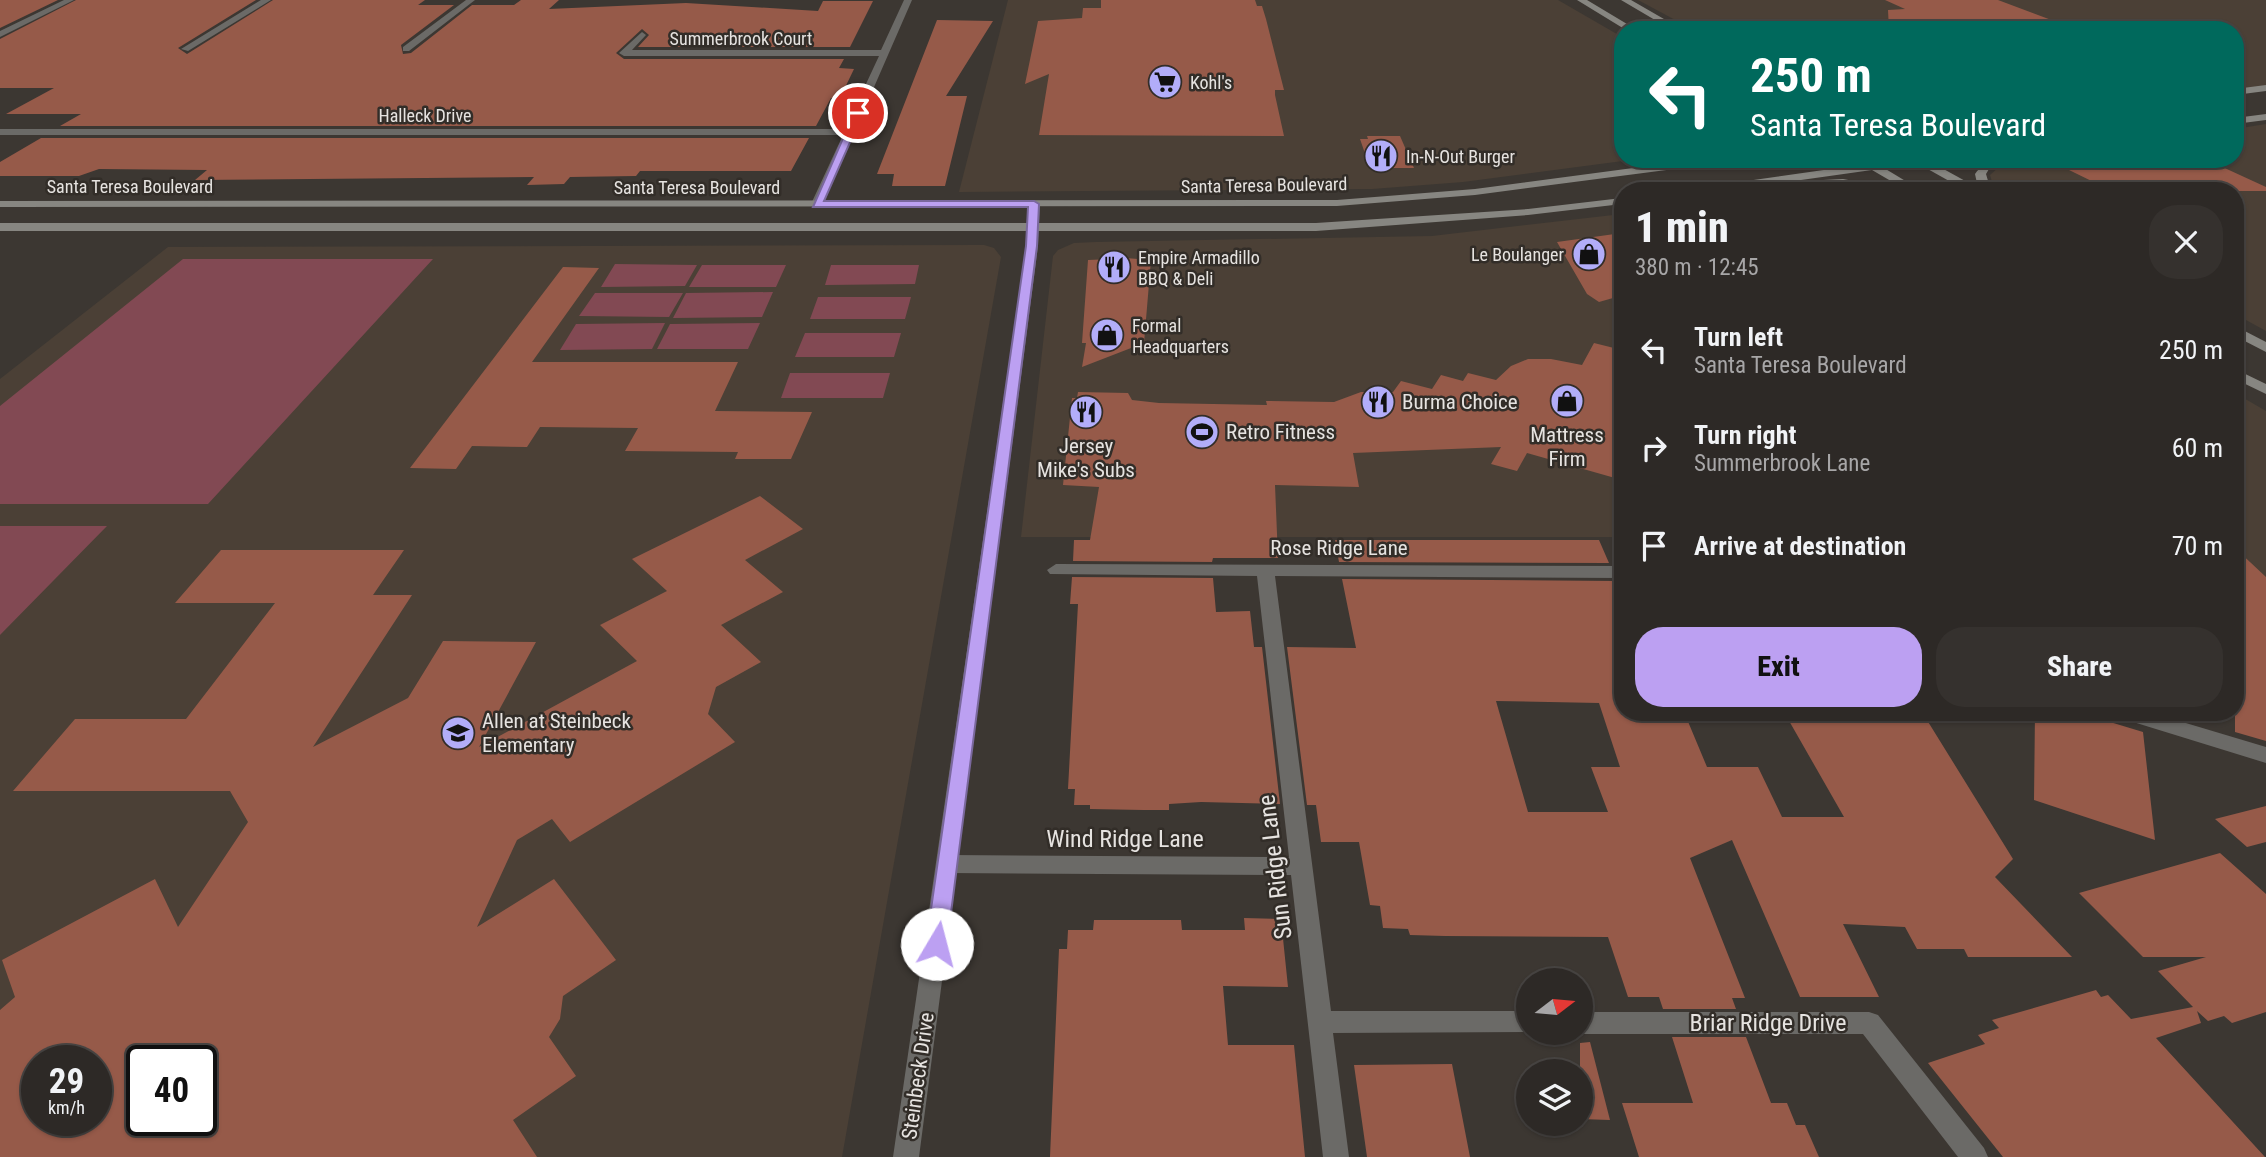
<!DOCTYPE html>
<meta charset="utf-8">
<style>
:root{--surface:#2d2926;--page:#35312e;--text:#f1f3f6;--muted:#a7a6a7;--line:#484543;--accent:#bca0f2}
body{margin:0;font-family:"Roboto Condensed",sans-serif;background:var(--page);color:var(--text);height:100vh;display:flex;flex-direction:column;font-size:26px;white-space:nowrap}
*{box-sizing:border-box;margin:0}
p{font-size:23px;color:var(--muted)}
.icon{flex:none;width:38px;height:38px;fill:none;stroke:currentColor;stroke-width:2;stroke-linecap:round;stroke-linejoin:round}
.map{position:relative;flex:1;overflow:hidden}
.panel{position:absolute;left:1614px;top:182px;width:630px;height:539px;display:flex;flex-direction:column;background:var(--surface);border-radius:28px;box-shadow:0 2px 5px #0004,0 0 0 2px var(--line)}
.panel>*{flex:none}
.banner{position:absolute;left:1614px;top:21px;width:630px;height:147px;border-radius:28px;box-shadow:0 2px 5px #0004,0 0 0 2px var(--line);background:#00695c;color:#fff;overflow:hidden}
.needle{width:46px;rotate:74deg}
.fabs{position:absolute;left:1516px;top:968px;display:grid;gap:14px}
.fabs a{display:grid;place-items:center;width:77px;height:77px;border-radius:50%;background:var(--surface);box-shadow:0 2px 5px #0004,0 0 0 2px var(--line);font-size:35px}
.speed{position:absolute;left:21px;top:1045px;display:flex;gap:14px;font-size:35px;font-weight:700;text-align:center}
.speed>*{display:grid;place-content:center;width:91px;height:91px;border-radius:50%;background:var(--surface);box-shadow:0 2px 5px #0004,0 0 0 2px var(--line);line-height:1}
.speed small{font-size:18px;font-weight:400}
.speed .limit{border:4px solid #111;border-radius:10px;background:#fff;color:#111}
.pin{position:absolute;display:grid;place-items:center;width:60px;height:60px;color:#fff;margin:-30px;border:4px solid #fff;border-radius:50%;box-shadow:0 2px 7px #0007}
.me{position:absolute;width:77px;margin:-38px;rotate:8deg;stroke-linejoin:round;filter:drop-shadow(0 0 5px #0008)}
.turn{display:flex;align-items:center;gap:24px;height:147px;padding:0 21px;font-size:32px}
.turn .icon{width:91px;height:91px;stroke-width:2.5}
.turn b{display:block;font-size:49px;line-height:60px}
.round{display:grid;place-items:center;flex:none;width:74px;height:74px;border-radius:28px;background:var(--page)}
.overview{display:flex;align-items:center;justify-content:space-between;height:119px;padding:0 21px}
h1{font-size:42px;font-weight:800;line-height:52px}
.button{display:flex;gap:14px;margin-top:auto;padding:14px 21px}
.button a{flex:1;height:80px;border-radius:28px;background:var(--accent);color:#111;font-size:28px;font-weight:800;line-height:80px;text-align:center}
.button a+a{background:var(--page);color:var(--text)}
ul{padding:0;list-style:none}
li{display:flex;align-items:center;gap:21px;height:98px;padding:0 21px}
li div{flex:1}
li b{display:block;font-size:26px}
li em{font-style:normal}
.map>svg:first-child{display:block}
.built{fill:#4b4036;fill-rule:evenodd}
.green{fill:#824953}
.building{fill:#965a49;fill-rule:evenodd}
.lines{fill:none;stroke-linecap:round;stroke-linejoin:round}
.minor{fill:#6b6a67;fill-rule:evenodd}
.tertiary{fill:#6b6a67;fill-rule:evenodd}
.secondary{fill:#878681;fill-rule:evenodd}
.route{fill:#bca0f2;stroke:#7a689d;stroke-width:2}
.labels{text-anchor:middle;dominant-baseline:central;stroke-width:5;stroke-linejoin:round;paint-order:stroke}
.far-street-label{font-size:18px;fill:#e6e3e0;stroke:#322d28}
.far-poi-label{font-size:18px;fill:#e6e3e0;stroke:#322d28;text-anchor:start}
.poi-label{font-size:21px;fill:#e6e3e0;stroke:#322d28;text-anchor:start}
.street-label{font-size:21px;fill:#e6e3e0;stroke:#322d28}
.near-street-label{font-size:24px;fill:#e6e3e0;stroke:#322d28}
</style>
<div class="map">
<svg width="2266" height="1157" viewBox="0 0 2266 1157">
<rect width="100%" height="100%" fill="#3c3732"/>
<path class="built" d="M1008 0H1558L1622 37V159H1638L1463 182 1372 189 959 192Z
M1638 0H2266V88L2235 92V30H1694Z
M2266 124V331L2235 314V191H2005L1992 182 1990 175 1999 167 2029 159H2235V129Z
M1622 214V537H1021L1053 256 1058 250 1074 243 1096 242 1432 236Z
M984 245 994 248 1001 257 842 1157H0V379L168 247ZM37 1060H96V1120H37ZM142 1060H201V1120H142Z
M2235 393 2266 411V710L2235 701Z"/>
<path class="green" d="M183 259H433L208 504H0V406Z
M615 264 697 265 685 286 601 287Z
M702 265H786L776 287H689Z
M831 265H919L915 284 825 285Z
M773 292 762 317 673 318 686 293Z
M595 293H683L669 317 579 316Z
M818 297H911L905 319H810Z
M665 323 652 349 560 350 576 324Z
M760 323 748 349H657L670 324Z
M805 333H901L894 357H795Z
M790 373H890L883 398H781Z
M0 526H107L0 635Z"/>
<path class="building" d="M0 0H58L0 28Z
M76 0H256L178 48 187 54 273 0H425L418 5H454L401 45 403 54 411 53 472 5H514L521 0H559L549 9 686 3 818 11 823 1H873L850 47H638L649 35 642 29 616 53 624 59H844L839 68 854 69 840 98H831L816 126H60L81 114H6L54 88H0V39Z
M1101 0H1255L1257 6H1262L1266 19 1284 90H1275V95L1284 136 1039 135 1049 74 1025 84 1038 21 1082 18 1083 8H1101Z
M1885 0H1998L2070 27V30H1889L1888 10 1905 9Z
M937 20 993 21 946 96H967L945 186H892L894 174H877Z
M1367 136H1400L1414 168H1370L1360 139H1368Z
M41 138H809L791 171H640L636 176 570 177 564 184 527 185 534 177 195 180 207 170 99 169 79 176H0V162Z
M2155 159H2205L2266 187V191H2112L2069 170Z
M1622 233V273L1613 298 1599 302 1587 294 1557 242Z
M1112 257 1151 260 1144 343 1082 367 1086 343H1082L1088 260 1112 259Z
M563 267 599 268 532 362H738L715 411 812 412 791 459H735L738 452 625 451 638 428 540 427 527 447 472 446 456 469 410 468Z
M1594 343 1622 350V480L1527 453 1517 471 1491 464 1501 447 1353 453 1359 487 1275 485 1278 558H1213L1212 562 1073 561 1074 540H1090L1099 487 1063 485 1072 398H1077L1078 392 1128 393 1132 400 1159 403 1267 405 1266 401 1334 402 1361 392H1393L1401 381 1432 389 1441 375 1463 381 1468 373 1496 380 1511 366 1528 359H1551L1582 365Z
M760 496 803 529 745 560 783 592 721 625 761 662 716 687 708 714 735 742 570 842 552 819 517 840 477 927 554 879 616 960 563 996 560 1019 549 1037 576 1076 513 1120 537 1157H0V1010L15 997 2 960 155 879 178 927 248 822 230 791H13L75 719H186L275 603H175L221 550H404L373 595H412L313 747 408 698 443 641 536 642 479 747 637 661 600 625 667 591 632 559ZM37 1060H96V1120H37ZM142 1060H201V1120H142Z
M1335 540H1599L1609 563 1339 562Z
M2235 548 2266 577V741L2235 732Z
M1072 577 1213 578 1216 612 1250 611 1254 647H1262L1280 804 1201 802 1169 804V810H1143L1090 809V805H1074L1075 789H1068L1078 604H1070Z
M1342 579 1617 581 1622 593V712H1684L1707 767H1758L1782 817H1844L1784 712H1922L2013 859 1995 877 2072 957H1968L1964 949H1917L1905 927 1843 924 1879 997H1800L1732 840 1690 858 1745 998H1732L1736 1009H1663L1659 997H1628L1608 937 1445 936 1410 935 1408 929 1383 928 1380 906 1370 905 1359 842H1321L1316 805H1307L1287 647 1356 648ZM1496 701 1599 703 1620 767H1591L1608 812H1528Z
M2035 712H2077L2143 732 2155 840 2034 800Z
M2266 806V842L2247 847 2215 819Z
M2220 853 2266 894V1012L2232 1023 2224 1016 2208 1021 2197 1011 2201 1023 2156 1038 2265 1157H2003L1928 1063 1985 1044 1978 1035 1999 1028 1992 1020 2096 990 2101 997 2108 995 2131 1019 2193 1007 2158 971 2206 957H2143L2079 893Z
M1244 918 1281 919 1288 987 1223 986 1228 1045H1294L1305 1157H1050L1059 949H1067L1068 930H1093L1094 920H1181L1182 930H1245Z
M1672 1037H1746L1771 1103H1787L1796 1125H1805L1819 1157H1639L1622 1103H1693Z
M1590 1042 1610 1120 1580 1119V1043Z
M1452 1064 1470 1157H1367L1354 1065Z"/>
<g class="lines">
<path class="minor" d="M64 0H74L0 37V31Z
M261 0H271L188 51 181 49Z
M466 0H475L409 51H403V47Z
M904 0H912L823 204 817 207 811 204 843 135H0V129H845L879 56H624L619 53 642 32 646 35 632 50H881Z
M1056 564 1622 566V578L1275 576 1331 1011H1528V1032H1530L1333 1033 1349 1157H1323L1291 875 948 873 940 870 937 864 940 858 948 855 1289 857 1257 576 1050 574 1047 570Z
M2114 712H2149L2266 747V763L2117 717Z
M1580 1012H1869L1878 1015 1984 1148 1988 1157H1958L1863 1034H1580L1575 1032H1580Z"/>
<path class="tertiary" d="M1034 201 1040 204 1038 246 919 1157H893L1026 246 1028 204Z"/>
<path class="secondary" d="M1577 0H1587L1637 30H1626Z
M1621 0H1631L1683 30H1672Z
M2266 85V91L2235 95V89Z
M2266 114V120L2235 124V118Z
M1701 159H1733L1728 162 1475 195 1337 206 0 207V201L1337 200 1475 189Z
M1901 159H1931L1929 161 1978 188 1975 174C1985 160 1998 159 2014 159L1989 169 1986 174 1991 191H1967L1917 163 1884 168 1922 191H1908L1872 170 1723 191H1692L1697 188Z
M1843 179 1891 188 1896 191C1885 191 1823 187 1817 183L1823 180Z
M1622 198V204L1528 215 1316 231H0V223H1316L1528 209Z
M2235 326 2266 342V352L2235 336Z
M2235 369 2266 384V394L2235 379Z"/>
</g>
<path class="route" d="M858 110 863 113 824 201H1034L1039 204 1037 246 947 944 944 951 937 954 929 951 926 944 1026 246 1028 207H813L854 113Z"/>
<defs>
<symbol id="supermarket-disc" viewBox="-11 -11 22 22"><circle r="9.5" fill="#b2adf9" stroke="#322d28"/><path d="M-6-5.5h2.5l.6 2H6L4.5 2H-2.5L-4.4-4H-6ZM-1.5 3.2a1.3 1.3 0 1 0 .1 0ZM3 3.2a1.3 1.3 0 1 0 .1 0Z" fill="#111"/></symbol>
<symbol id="restaurant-disc" viewBox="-11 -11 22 22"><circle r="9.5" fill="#b2adf9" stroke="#322d28"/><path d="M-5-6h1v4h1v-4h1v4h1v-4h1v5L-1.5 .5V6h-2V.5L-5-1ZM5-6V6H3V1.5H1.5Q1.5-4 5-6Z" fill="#111"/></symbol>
<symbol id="shop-disc" viewBox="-11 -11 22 22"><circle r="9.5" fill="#b2adf9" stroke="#322d28"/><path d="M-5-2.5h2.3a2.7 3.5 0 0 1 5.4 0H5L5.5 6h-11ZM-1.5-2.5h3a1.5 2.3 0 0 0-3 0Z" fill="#111"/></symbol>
<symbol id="stadium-disc" viewBox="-11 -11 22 22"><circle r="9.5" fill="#b2adf9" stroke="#322d28"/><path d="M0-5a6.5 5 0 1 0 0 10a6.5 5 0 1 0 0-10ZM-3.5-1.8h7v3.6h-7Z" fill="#111"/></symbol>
<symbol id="school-disc" viewBox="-11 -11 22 22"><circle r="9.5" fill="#b2adf9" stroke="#322d28"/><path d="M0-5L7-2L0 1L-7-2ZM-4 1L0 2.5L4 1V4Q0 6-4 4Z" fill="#111"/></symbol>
</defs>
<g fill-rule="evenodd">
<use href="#supermarket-disc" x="1146" y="63" width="38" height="38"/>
<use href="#restaurant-disc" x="1362" y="137" width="38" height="38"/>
<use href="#shop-disc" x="1570" y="235" width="38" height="38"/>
<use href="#restaurant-disc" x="1095" y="248" width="38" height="38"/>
<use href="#shop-disc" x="1088" y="316" width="38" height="38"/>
<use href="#shop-disc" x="1548" y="382" width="38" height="38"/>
<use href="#restaurant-disc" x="1359" y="383" width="38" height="38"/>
<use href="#restaurant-disc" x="1067" y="393" width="38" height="38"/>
<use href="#stadium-disc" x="1183" y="413" width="38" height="38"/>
<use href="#school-disc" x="439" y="714" width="38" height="38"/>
</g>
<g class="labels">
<g class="far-street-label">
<text x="741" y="38">Summerbrook Court</text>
<text x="425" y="115">Halleck Drive</text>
<text transform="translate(1264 185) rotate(-1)">Santa Teresa Boulevard</text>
<text x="130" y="186">Santa Teresa Boulevard</text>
<text x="697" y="187">Santa Teresa Boulevard</text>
</g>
<g class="far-poi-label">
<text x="1190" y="82">Kohl's</text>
<text x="1406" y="156">In-N-Out Burger</text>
<text x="1564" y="254" text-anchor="end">Le Boulanger</text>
<text x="1138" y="257">Empire Armadillo<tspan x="1138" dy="21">BBQ &amp; Deli</tspan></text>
<text x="1132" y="325">Formal<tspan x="1132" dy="21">Headquarters</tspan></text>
</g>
<g class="poi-label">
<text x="1402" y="402">Burma Choice</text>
<text x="1226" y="432">Retro Fitness</text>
<text x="1567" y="435" text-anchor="middle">Mattress<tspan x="1567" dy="24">Firm</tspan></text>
<text x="1086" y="446" text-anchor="middle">Jersey<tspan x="1086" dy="24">Mike's Subs</tspan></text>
<text x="482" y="721">Allen at Steinbeck<tspan x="482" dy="24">Elementary</tspan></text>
</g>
<g class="street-label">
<text x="1339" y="548">Rose Ridge Lane</text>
<text transform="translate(918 1076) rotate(-82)">Steinbeck Drive</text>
</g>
<g class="near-street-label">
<text x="1125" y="839">Wind Ridge Lane</text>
<text transform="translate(1275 867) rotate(-97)">Sun Ridge Lane</text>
<text x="1768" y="1023">Briar Ridge Drive</text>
</g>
</g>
</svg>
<div class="fabs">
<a><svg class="needle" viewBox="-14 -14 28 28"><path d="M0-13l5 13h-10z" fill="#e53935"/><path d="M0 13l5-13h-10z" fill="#a7a6a7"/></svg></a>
<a><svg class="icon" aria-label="layers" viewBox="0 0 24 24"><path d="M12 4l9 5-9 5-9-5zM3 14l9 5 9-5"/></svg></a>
</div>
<div class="speed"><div>29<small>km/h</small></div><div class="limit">40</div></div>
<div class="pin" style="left:858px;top:113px;background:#d93025"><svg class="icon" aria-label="arrive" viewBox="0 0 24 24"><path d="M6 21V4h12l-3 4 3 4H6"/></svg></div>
<svg class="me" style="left:937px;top:944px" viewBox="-20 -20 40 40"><circle r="19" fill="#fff"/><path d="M0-13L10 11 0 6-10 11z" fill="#bca0f2"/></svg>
<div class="banner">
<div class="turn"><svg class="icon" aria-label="left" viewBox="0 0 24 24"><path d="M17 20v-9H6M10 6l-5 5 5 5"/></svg><div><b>250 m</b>Santa Teresa Boulevard</div></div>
</div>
<section class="panel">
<div class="overview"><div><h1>1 min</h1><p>380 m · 12:45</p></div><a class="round"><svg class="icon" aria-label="close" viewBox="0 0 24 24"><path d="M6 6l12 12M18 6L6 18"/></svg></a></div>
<ul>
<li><svg class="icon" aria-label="left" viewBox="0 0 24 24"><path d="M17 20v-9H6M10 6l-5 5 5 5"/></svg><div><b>Turn left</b><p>Santa Teresa Boulevard</p></div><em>250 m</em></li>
<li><svg class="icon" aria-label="right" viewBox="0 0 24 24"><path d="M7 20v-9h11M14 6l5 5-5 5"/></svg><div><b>Turn right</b><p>Summerbrook Lane</p></div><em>60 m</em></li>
<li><svg class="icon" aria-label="arrive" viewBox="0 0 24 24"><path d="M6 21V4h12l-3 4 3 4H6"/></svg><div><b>Arrive at destination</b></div><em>70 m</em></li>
</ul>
<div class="button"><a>Exit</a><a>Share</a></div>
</section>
</div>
